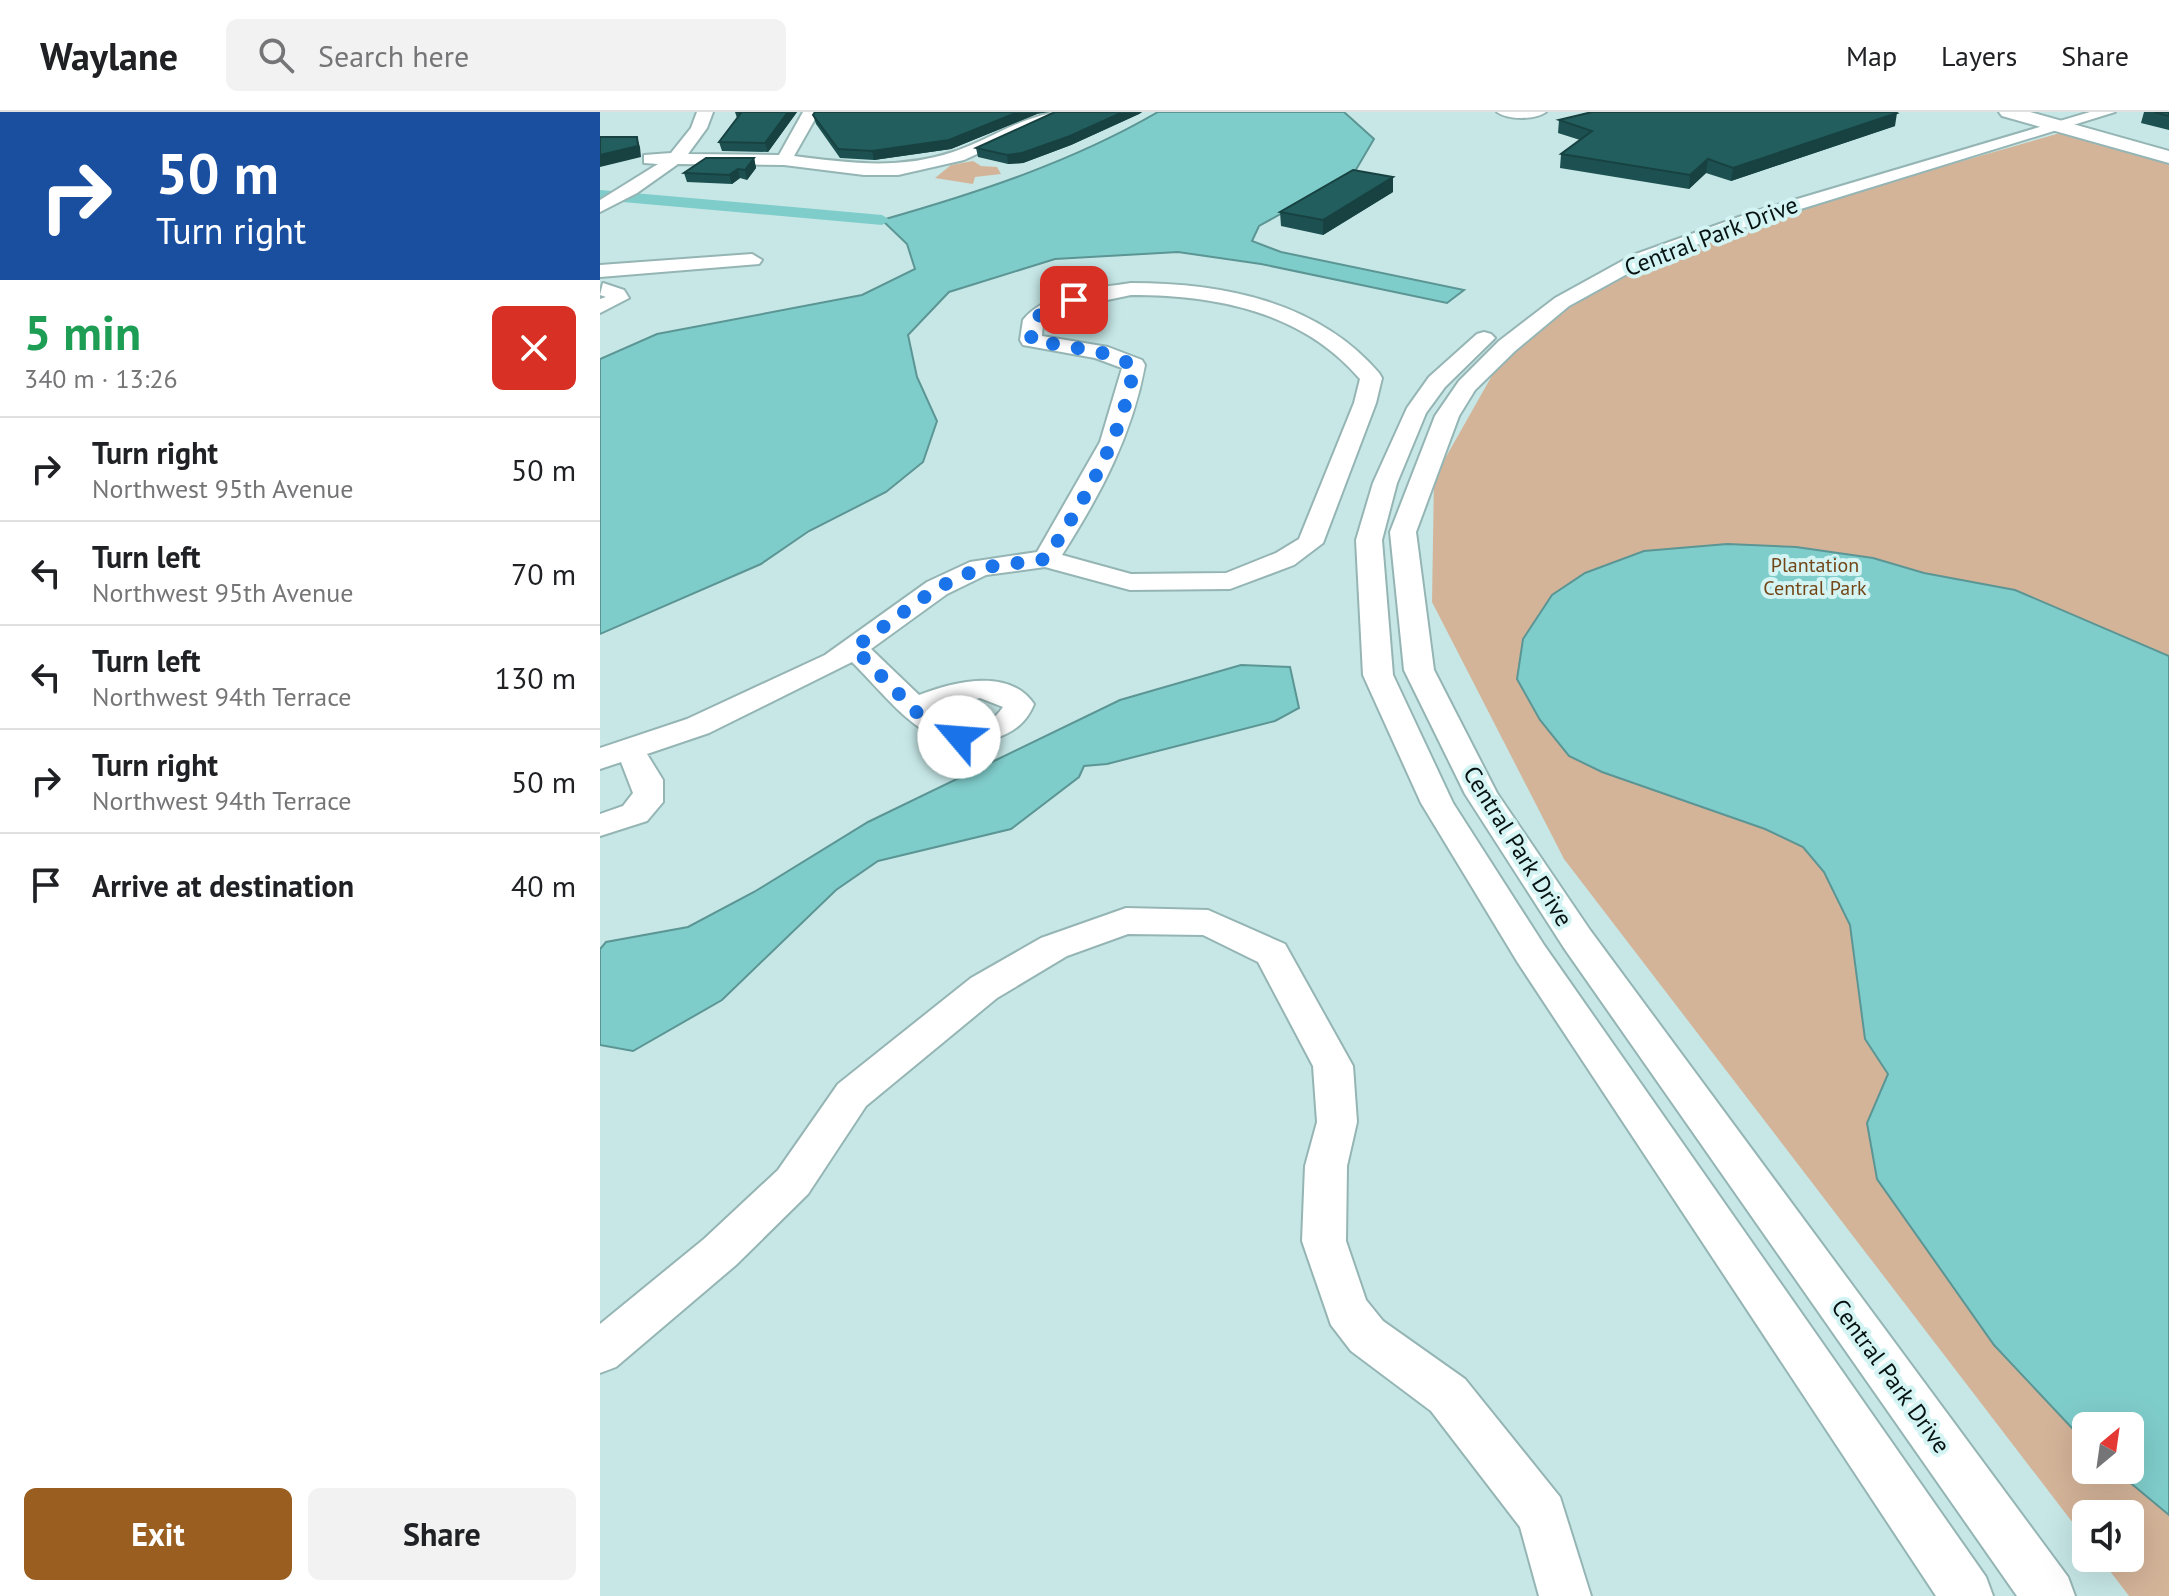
<!DOCTYPE html>
<meta charset="utf-8">
<style>
:root{--surface:#fff;--page:#f2f2f2;--text:#202124;--muted:#757577;--line:#e0e0e0;--accent:#9a5f20}
body{margin:0;font-family:"PT Sans",sans-serif;background:var(--page);color:var(--text);height:100vh;display:flex;flex-direction:column;font-size:30px;white-space:nowrap}
*{box-sizing:border-box;margin:0}
p{font-size:26px;color:var(--muted)}
.icon{flex:none;width:44px;height:44px;fill:none;stroke:currentColor;stroke-width:2;stroke-linecap:round;stroke-linejoin:round}
.map{position:relative;flex:1;overflow:hidden}
.sheet{display:flex;flex-direction:column;background:var(--surface);width:600px}
.sheet>*{flex:none}
.guide{background:#1a4fa0;color:#fff;overflow:hidden}
.needle{width:52px;rotate:29deg}
.controls{position:absolute;left:1472px;top:1300px;display:grid;gap:16px}
.controls a{display:grid;place-items:center;width:72px;height:72px;border-radius:12px;background:var(--surface);box-shadow:0 8px 32px #0002;font-size:40px}
.pin{position:absolute;display:grid;place-items:center;width:68px;height:68px;color:#fff;margin:-34px;border-radius:16px;box-shadow:0 4px 12px #0006}
.me{position:absolute;width:88px;margin:-44px;rotate:297deg;stroke-linejoin:round;filter:drop-shadow(0 0 6px #0008)}
.turn{display:flex;align-items:center;gap:28px;height:168px;padding:0 24px;font-size:36px}
.turn .icon{width:104px;height:104px;stroke-width:2.5}
.turn b{display:block;font-size:56px;line-height:68px}
.round{display:grid;place-items:center;flex:none;width:84px;height:84px;border-radius:12px;background:var(--page)}
.summary{display:flex;align-items:center;justify-content:space-between;height:136px;padding:0 24px}
h1{font-size:48px;font-weight:700;line-height:60px;color:#1e9e55}
.action{display:flex;gap:16px;margin-top:auto;padding:16px 24px}
.action a{flex:1;height:92px;border-radius:12px;background:var(--accent);color:#fff;font-size:32px;font-weight:700;line-height:92px;text-align:center}
.action a+a{background:var(--page);color:var(--text)}
ul{padding:0;list-style:none}
li{display:flex;align-items:center;gap:24px;height:104px;padding:0 24px;border-top:2px solid var(--line)}
li div{flex:1}
li b{display:block;font-size:30px}
li em{font-style:normal}
header{display:flex;align-items:center;gap:48px;box-sizing:border-box;height:112px;padding:0 40px;background:var(--surface);border-bottom:2px solid var(--line)}
header strong{font-size:38px}
nav{display:flex;gap:44px;margin-inline-start:auto;font-size:28px}
.search{width:560px;height:72px;background:var(--page);display:flex;align-items:center;gap:20px;box-sizing:border-box;padding:0 28px;border-radius:12px;color:var(--muted);font-size:30px}
main{display:flex;flex:1;min-height:0}
.map>svg:first-child{display:block}
.green{fill:#d4b499;fill-rule:evenodd}
.water{fill:#7fcdcb;stroke:#5b9594;stroke-width:2}
.lines{fill:none;stroke-linecap:round;stroke-linejoin:round}
.canal{fill:#7fcdcb;fill-rule:evenodd}
.minor-casing{stroke:#95b5b4;stroke-width:4}
.tertiary-casing{stroke:#95b5b4;stroke-width:4}
.minor{fill:#fff;fill-rule:evenodd}
.tertiary{fill:#fff;fill-rule:evenodd}
.wall{fill:#1d5151}
.shaded-wall{fill:#184242}
.building{fill:#225e5e;stroke:#184242;stroke-width:2}
.route{stroke:#1a73e8;stroke-width:14;stroke-dasharray:0 25.2}
.labels{text-anchor:middle;dominant-baseline:central;stroke-width:8;stroke-linejoin:round;paint-order:stroke}
.far-park-label{font-size:20px;fill:#724617;stroke:#d3f4f3}
.street-label{font-size:24px;fill:#071212;stroke:#d3f4f3}
</style>
<header>
<strong>Waylane</strong>
<div class="search"><svg class="icon" aria-label="search" viewBox="0 0 24 24"><circle cx="10" cy="10" r="6"/><path d="M15 15l6 6"/></svg>Search here</div>
<nav><a>Map</a><a>Layers</a><a>Share</a></nav>
</header>
<main>
<section class="sheet">
<div class="guide">
<div class="turn"><svg class="icon" aria-label="right" viewBox="0 0 24 24"><path d="M7 20v-9h11M14 6l5 5-5 5"/></svg><div><b>50 m</b>Turn right</div></div>
</div>
<div class="summary"><div><h1>5 min</h1><p>340 m · 13:26</p></div><a class="round" style="background:#d93025;color:#fff"><svg class="icon" aria-label="close" viewBox="0 0 24 24"><path d="M6 6l12 12M18 6L6 18"/></svg></a></div>
<ul>
<li><svg class="icon" aria-label="right" viewBox="0 0 24 24"><path d="M7 20v-9h11M14 6l5 5-5 5"/></svg><div><b>Turn right</b><p>Northwest 95th Avenue</p></div><em>50 m</em></li>
<li><svg class="icon" aria-label="left" viewBox="0 0 24 24"><path d="M17 20v-9H6M10 6l-5 5 5 5"/></svg><div><b>Turn left</b><p>Northwest 95th Avenue</p></div><em>70 m</em></li>
<li><svg class="icon" aria-label="left" viewBox="0 0 24 24"><path d="M17 20v-9H6M10 6l-5 5 5 5"/></svg><div><b>Turn left</b><p>Northwest 94th Terrace</p></div><em>130 m</em></li>
<li><svg class="icon" aria-label="right" viewBox="0 0 24 24"><path d="M7 20v-9h11M14 6l5 5-5 5"/></svg><div><b>Turn right</b><p>Northwest 94th Terrace</p></div><em>50 m</em></li>
<li><svg class="icon" aria-label="arrive" viewBox="0 0 24 24"><path d="M6 21V4h12l-3 4 3 4H6"/></svg><div><b>Arrive at destination</b></div><em>40 m</em></li>
</ul>
<div class="action"><a>Exit</a><a>Share</a></div>
</section>
<div class="map">
<svg width="1569" height="1484" viewBox="0 0 1569 1484">
<rect width="100%" height="100%" fill="#c6e7e6"/>
<path class="green" d="M1467 19 1569 50V1484H1529L1500 1446H1530V1402H1486V1428L964 747 832 490 834 366 894 260 962 195 1047 149 1188 99ZM1486 1314H1530V1358H1486Z
M373 49 381 54 397 55 401 62 375 65 373 72 335 66 351 53Z"/>
<path class="water" d="M558 0H744L774 27 754 61 659 114 652 129 681 140 864 178 847 191 661 152 578 140 455 147 349 180 308 223 317 265 337 309 323 350 286 380 209 419 161 452 0 522V247L57 222 262 183 315 157 307 132 282 108C377 81 472 50 558 0Z
M1127 432 1196 435 1273 446 1324 461 1415 478 1569 544V1403L1515 1358H1530V1314H1486V1331L1394 1233 1277 1067 1267 1011 1288 962 1265 927 1250 813 1224 760 1203 735 1165 717 1002 660 969 644 940 608 917 567 923 527 952 483 985 461 1044 439Z
M641 553 690 555 699 596 675 609 507 652 484 654 479 665 411 717 278 749 236 778 122 888 33 939 0 933V837L6 830 88 815 154 780 268 710 520 588Z"/>
<g class="lines">
<path class="canal" d="M0 78 282 103 290 108 282 113 0 88Z"/>
<defs>
<path id="minor" d="M97 0H113L107 16 88 42 179 43 203 0H219L194 44C249 51 299 58 353 40 391 28 426 0 468 0L364 48 298 63H264L184 53 78 52 37 81 0 100V88L58 52 44 51V43L71 41 91 16Z
M897 0H946C935 8 908 8 897 0Z
M1490 0H1515L1162 109 1047 151 969 194 915 239 875 278 859 304 816 420 834 558 897 681 990 818 1468 1465 1475 1484H1417L964 836 865 682 804 558 790 420 835 304 859 269 899 229 955 186 1033 143 1150 101Z
M152 142 162 148 159 152 0 165V153Z
M3 171 24 178 29 186 0 201V187L6 185 0 183Z
M531 171C622 171 717 189 779 261L782 266 776 291 723 431 694 453 630 477 530 478 445 455 386 463 347 482 271 537 319 583C353 570 409 555 434 592 426 612 413 620 394 627 330 649 293 590 252 550L109 621 47 642 63 668V690L47 709 0 724V702L23 694 33 681 21 650 0 657V636L87 607 225 543 327 470 370 450 437 440 500 330 522 256 495 246 423 233 420 228 423 208C445 180 497 176 531 171ZM531 183C615 183 702 199 760 267L754 291 699 427 676 441 626 461 531 462 462 443C500 383 532 324 545 253L542 248 508 235 442 224 443 211 469 196ZM380 586 403 595C385 622 355 616 334 598Z
M884 220 891 222 895 226 891 230 845 275 826 301 797 371 782 428 793 563 853 691 944 833 1386 1465 1393 1484H1336L918 851 821 691 763 563 756 428 773 371 807 296 829 265 877 222Z
M526 796 608 798 685 832 753 954 757 1010 747 1054 746 1129 766 1188 783 1209 865 1267 960 1385 991 1484H939L920 1415 831 1299 751 1239 731 1213 702 1129 705 1054 717 1010 713 954 658 850 603 823 528 822 467 844 397 886 266 994 208 1082 136 1153 16 1255 0 1261V1212L104 1127 178 1058 238 972 371 866 441 826Z"/>
<path id="tertiary" d="M1399 0H1430L1569 39V51L1402 4Z"/>
</defs>
<use href="#minor" class="minor-casing"/>
<use href="#tertiary" class="tertiary-casing"/>
<use href="#minor" class="minor"/>
<use href="#tertiary" class="tertiary"/>
</g>
<path class="wall" d="M135 0H197L168 40 122 39 119 30 137 6Z
M455 0H542L539 2 471 33 423 51 408 52 378 45 376 36Z
M1544 0H1569V18L1541 11Z
M437 2 351 37 274 48 240 46 216 12 213 3Z
M959 8 1295 14 1131 69 1106 61 1089 77 960 56 961 42 980 28 958 21Z
M154 46 156 56 147 68 140 66 132 72 87 70 84 61Z
M793 80 723 123 681 114 680 100Z"/>
<path class="shaded-wall" d="M188 0H197L168 40 165 31Z
M418 0H450L437 2 351 37 274 48 272 39Z
M523 0H542L539 2 471 33 423 51 408 52 407 43Z
M1297 1 1295 14 1131 69 1133 56Z
M37 25 40 35 41 45 0 55V43Z
M154 46 156 56 147 68 145 58Z
M1108 47 1106 61 1089 77 1090 63Z
M138 57 140 66 132 72 129 63Z
M793 65V80L723 123V108Z"/>
<path class="building" d="M136 0H188L165 31 119 30 141 1Z
M215 0H418L349 28 272 39 238 37 213 3Z
M455 0H523L470 24 422 41 407 43 376 36Z
M992 0H1295L1297 1 1133 56 1108 47 1090 63 961 42 992 19 959 8Z
M1554 0H1569V4Z
M0 25H37L38 34 0 43Z
M106 46H154L145 58 138 57 129 63 84 61Z
M753 58 793 65 723 108 680 100Z"/>
<g class="lines">
<path class="route" d="M359 625 330 614 254 536 337 476 380 456 446 447C485 387 523 325 534 253L500 240 431 228 433 208 450 196 474 188"/>
</g>
<g class="labels">
<g class="far-park-label">
<text x="1215" y="453">Plantation<tspan x="1215" dy="23">Central Park</tspan></text>
</g>
<g class="street-label">
<text transform="translate(1111 124) rotate(-21)">Central Park Drive</text>
<text transform="translate(918 734) rotate(58)">Central Park Drive</text>
<text transform="translate(1291 1264) rotate(54)">Central Park Drive</text>
</g>
</g>
</svg>
<div class="controls">
<a><svg class="needle" viewBox="-14 -14 28 28"><path d="M0-13l5 13h-10z" fill="#e53935"/><path d="M0 13l5-13h-10z" fill="#757577"/></svg></a>
<a><svg class="icon" aria-label="sound" viewBox="0 0 24 24"><path d="M4 9h4l5-4v14l-5-4H4zM17 9q2 3 0 6"/></svg></a>
</div>
<div class="pin" style="left:474px;top:188px;background:#d93025"><svg class="icon" aria-label="arrive" viewBox="0 0 24 24"><path d="M6 21V4h12l-3 4 3 4H6"/></svg></div>
<svg class="me" style="left:359px;top:625px" viewBox="-20 -20 40 40"><circle r="19" fill="#fff"/><path d="M0-13L10 11 0 6-10 11z" fill="#1a73e8"/></svg>
</div>
</main>
